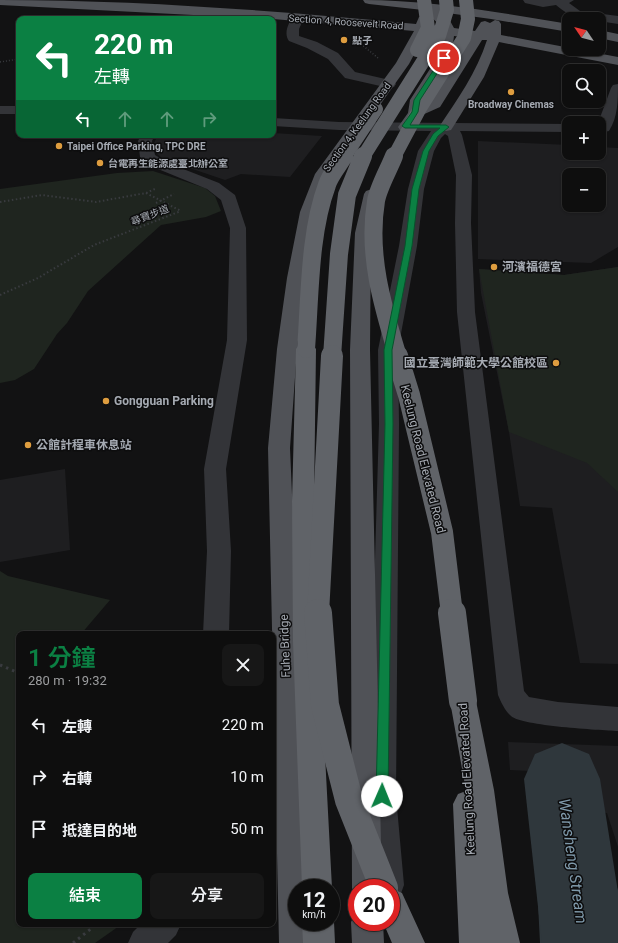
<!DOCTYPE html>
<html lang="zh-TW">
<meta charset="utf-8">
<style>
:root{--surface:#0e0e0e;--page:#171717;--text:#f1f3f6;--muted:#9b9c9e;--line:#2e2e2e;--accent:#0b8043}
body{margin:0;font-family:Roboto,"Noto Sans TC",sans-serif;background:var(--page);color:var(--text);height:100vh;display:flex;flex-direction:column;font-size:15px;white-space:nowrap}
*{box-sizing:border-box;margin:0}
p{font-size:13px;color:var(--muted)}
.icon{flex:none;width:22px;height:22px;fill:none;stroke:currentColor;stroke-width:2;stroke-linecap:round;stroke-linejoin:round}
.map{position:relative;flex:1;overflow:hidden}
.details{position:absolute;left:16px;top:631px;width:260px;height:296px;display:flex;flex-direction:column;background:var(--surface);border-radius:8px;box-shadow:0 1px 3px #0004,0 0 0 1px var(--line)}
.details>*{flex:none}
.hud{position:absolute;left:16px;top:16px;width:260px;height:122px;border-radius:8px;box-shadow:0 1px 3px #0004,0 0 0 1px var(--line);background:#0b8043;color:#fff;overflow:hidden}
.needle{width:26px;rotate:305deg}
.buttons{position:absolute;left:562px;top:12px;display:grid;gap:8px}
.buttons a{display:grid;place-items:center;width:44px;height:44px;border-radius:8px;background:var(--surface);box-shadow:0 1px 3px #0004,0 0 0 1px var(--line);font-size:20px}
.speed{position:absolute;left:288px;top:879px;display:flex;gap:8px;font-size:20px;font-weight:700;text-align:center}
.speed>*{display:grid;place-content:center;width:52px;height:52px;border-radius:50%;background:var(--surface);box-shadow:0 1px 3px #0004,0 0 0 1px var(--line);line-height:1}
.speed small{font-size:10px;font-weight:400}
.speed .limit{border:6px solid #d22;background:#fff;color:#111}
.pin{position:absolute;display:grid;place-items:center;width:34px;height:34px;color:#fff;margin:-17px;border:2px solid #fff;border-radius:50%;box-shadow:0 1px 4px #0007}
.me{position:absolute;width:44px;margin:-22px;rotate:1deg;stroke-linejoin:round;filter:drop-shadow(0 0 3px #0008)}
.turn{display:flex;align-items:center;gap:14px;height:84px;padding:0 12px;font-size:18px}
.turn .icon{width:52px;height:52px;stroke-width:2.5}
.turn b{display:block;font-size:28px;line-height:34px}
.lanes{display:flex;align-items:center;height:38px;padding:0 12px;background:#0003;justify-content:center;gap:20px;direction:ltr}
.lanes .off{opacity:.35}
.round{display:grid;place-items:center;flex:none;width:42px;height:42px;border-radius:8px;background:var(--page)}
.overview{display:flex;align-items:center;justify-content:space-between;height:68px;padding:0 12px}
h1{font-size:24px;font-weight:600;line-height:30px;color:var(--accent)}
.primary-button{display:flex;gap:8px;margin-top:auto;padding:8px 12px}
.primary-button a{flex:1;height:46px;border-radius:8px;background:var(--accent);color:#fff;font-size:16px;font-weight:600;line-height:46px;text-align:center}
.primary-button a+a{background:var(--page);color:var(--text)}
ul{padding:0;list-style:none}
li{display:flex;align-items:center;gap:12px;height:52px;padding:0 12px}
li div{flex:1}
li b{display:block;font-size:15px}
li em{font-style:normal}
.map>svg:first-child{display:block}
.built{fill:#1e1e20;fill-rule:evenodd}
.green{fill:#1f251f}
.water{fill:#2f373c}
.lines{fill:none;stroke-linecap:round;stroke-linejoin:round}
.river{fill:#2f373c;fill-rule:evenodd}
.path-far2{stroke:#393b3f;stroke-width:1.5;stroke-dasharray:1 2;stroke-linecap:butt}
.path-far1{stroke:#393b3f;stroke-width:2;stroke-dasharray:1.5 2.5;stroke-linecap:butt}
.path{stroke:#393b3f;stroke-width:3;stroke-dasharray:2.5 4;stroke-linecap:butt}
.minor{fill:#333438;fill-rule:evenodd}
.major{fill:#505257;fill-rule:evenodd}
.highway{fill:#606368;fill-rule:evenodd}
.path-bridge{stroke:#393b3f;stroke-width:2;stroke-dasharray:1.5 2.5;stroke-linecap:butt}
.highway-bridge-far3{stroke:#606368;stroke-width:14}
.highway-bridge-far2{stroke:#606368;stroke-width:18}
.highway-bridge-far1{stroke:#606368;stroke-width:22}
.highway-bridge{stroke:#606368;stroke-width:28}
.route{fill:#0b8043;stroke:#07532c}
.poi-dot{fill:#de9d3f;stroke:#0d0d0e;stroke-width:1.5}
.labels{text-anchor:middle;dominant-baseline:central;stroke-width:3;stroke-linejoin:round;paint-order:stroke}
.far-street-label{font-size:10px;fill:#a5aab2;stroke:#0d0d0e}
.far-poi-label{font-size:10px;font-weight:bold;fill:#a5aab2;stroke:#0d0d0e;text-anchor:start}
.poi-label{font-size:12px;font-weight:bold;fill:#a5aab2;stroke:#0d0d0e;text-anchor:start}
.street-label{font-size:12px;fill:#a5aab2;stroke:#0d0d0e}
.near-water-label{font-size:16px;font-style:italic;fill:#7f99aa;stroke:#0d0d0e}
</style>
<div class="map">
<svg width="618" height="943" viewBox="0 0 618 943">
<rect width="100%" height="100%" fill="#121213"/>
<path class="built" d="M273 133 322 136 290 177 241 174 225 180 163 159 154 151 152 147 158 135H273Z
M478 141 569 145V153H599V147L618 148V247L591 263 478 259ZM569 175H599V205H569Z
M618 267V664L580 663 552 508 520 506 509 432 481 293 479 269 564 275Z
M65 469 70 550 0 562V480Z
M508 742 618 746V847L607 813 599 812 593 774 510 770Z"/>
<path class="green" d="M153 171 205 188 215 196 221 211 206 217 161 225 88 291 67 323 57 334 34 369 15 380 0 383V189L117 173Z
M618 267V492L587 463 509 432 479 269 564 275Z
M0 571 8 576 110 600 81 634H19V924H122L95 943H0Z"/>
<path class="water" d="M532 785 590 787 593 809 618 891V943H540Z"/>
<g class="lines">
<path class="river" d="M562 743 589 754 600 779 618 892V943H542L524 779 535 754Z"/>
<path class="path-far2" d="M361 44 378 58
M0 62 19 59"/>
<path class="path-far1" d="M0 202 42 195 96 202 146 193 157 188
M156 203 174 194
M0 295 38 278 94 245 181 211"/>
<path class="path" d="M0 665 19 673
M73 943 97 924"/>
<path class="minor" d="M523 0H574L569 3 580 11 618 16V24L599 21V19C580 19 571 18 556 5L543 7 525 3Z
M208 9 212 10 214 13 210 19H198L204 10Z
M298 14 302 15 304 18 299 29V36L317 42 338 53 355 72 394 81 396 84 394 87 389 88 345 78 328 59 307 48 289 41C283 33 289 22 294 15Z
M618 84C618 100 618 117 609 131L604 132 599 131 598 123 611 88 613 85Z
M0 106H19V114H0Z
M273 118 339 122 569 124V132L460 131 462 135 472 175 471 223 475 312 524 691 529 697 558 702 618 707V731C600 730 522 726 511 716 505 711 501 702 498 695L457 312 455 223 456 175 448 136 445 134 441 138 434 151 424 189 417 246 398 350 399 424 396 796 404 885 400 896 391 900V888H375L374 885 368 796 379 424 378 350 399 246 408 189 418 151 431 131 339 130 273 126Z
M141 135H155L152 141 155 155 168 163 219 183 235 195 246 228 247 340 226 469 231 551 229 634H203L207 551 204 469 227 340 230 228 221 200 207 189 158 169 143 160 140 157 138 141Z
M141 924H181L176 935 168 943H128L133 932Z"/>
<path class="major" d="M0 0C139 0 278 11 416 24L419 17H427L429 20V25L441 26 423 10 369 4 365 3 363 0C432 0 501 13 569 24V32L491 19 440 12 449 19 454 28 475 31 481 22 485 21 490 23 495 20 499 21 501 24V35L618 57V65L499 42 484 77 453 127 451 130 446 131 441 130 439 127C457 100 477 72 487 40H482L440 107 420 116 410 130 405 131 400 130 398 127 408 113 410 100 437 58 442 34 426 32 409 64 331 174 316 212 305 278 297 349 290 448 309 888H297V922H310L311 943H279L268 448 277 349 287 278 300 212 315 174 396 63 414 31 273 19 0 5ZM454 36 471 38 430 101 423 104 424 100 451 58Z
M599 30 618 34V42L599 38Z
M372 189 378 191 380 194 371 233 370 350 382 888H357V899L352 888 350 350 355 233 364 194 366 191Z
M357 910V922H383L384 943H352L351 922Z"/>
<path class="highway" d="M306 343 313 345 316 349 314 501 319 641 332 888 331 892V888H302L293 641 292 501 296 349 299 345Z
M463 689 473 692 476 701 494 790 508 893 520 943H459L453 804 458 794 466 791 450 701 453 692Z
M391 888 402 893 425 943H392L383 922H391Z
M331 915 334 922 335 943H303L302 922H331Z"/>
<path class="path-bridge" d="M146 193 181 211"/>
<path class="highway-bridge-far3" d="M417 50 428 28 424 0
M344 157 376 109
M363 157 439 36 447 10 446 0
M394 157 420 108 464 38 468 19 466 0"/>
<path class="highway-bridge-far2" d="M394 156C389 169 378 188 376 201 367 255 383 307 398 357
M306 349C310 298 309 233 327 185 330 175 339 165 344 156
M332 357 339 254 347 195 363 156"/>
<path class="highway-bridge-far1" d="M397 356 409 395 442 532 452 614
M318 614 332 356"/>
<path class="highway-bridge" d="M318 613 325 705 349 800 384 888
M452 613 463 701"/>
</g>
<path class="route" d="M442 57 447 58 420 100 418 112 410 125H446L449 127 438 136 429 151 419 189 412 246 392 350 393 424 388 796 386 800 382 802 378 800 376 796 385 424 384 350 405 246 412 189 423 151 433 134 440 128H405L402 126 412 112 414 100Z"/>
<g class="poi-dot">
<circle cx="344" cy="40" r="4"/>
<circle cx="511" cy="92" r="4"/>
<circle cx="59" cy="146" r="4"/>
<circle cx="100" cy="163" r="4"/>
<circle cx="494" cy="267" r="4"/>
<circle cx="556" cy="363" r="4"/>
<circle cx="106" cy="401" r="4"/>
<circle cx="28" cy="445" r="4"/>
</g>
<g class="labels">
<g class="far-street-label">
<text transform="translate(346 22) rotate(4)">Section 4, Roosevelt Road</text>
<text transform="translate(357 127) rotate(-54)">Section 4, Keelung Road</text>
<text transform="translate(150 215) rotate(-21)">尋寶步道</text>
</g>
<g class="far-poi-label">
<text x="352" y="40">點子</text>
<text x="511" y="104" text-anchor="middle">Broadway Cinemas</text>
<text x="67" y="146">Taipei Office Parking, TPC DRE</text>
<text x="108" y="163">台電再生能源處臺北辦公室</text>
</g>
<g class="poi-label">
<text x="502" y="267">河濱福德宮</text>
<text x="548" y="363" text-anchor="end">國立臺灣師範大學公館校區</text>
<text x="114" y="401">Gongguan Parking</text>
<text x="36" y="445">公館計程車休息站</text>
</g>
<g class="street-label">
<text transform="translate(423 459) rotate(76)">Keelung Road Elevated Road</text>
<text transform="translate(285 646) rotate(-92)">Fuhe Bridge</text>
<text transform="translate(467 779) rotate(-93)">Keelung Road Elevated Road</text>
</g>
<g class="near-water-label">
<text transform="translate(573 861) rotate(82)">Wansheng Stream</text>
</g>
</g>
</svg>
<div class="buttons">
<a><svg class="needle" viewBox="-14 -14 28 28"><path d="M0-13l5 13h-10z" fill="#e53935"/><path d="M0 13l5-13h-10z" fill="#9b9c9e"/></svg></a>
<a><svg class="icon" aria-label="search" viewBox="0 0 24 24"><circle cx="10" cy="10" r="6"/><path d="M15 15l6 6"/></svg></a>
<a>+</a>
<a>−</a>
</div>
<div class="speed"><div>12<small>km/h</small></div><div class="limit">20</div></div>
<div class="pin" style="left:444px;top:58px;background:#d93025"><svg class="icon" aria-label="arrive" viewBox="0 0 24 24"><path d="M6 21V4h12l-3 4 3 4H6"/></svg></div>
<svg class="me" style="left:382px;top:796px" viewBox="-20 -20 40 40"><circle r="19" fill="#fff"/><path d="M0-13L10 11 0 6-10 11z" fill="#0b8043"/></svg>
<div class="hud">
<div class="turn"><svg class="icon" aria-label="left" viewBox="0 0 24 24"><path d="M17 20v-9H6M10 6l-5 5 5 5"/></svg><div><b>220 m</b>左轉</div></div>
<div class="lanes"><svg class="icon" aria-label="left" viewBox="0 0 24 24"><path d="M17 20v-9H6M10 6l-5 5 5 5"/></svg><svg class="icon off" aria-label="ahead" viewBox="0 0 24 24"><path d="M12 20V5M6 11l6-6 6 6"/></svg><svg class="icon off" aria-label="ahead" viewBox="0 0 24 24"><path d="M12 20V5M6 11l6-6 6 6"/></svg><svg class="icon off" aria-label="right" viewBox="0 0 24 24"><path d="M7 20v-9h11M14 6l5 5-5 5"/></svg></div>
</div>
<section class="details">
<div class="overview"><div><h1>1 分鐘</h1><p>280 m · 19:32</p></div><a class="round"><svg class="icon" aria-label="close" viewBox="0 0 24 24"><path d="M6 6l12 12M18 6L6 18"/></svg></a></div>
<ul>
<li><svg class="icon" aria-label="left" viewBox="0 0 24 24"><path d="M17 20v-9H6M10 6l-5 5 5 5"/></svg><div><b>左轉</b></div><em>220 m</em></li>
<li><svg class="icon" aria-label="right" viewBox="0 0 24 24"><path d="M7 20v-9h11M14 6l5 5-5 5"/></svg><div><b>右轉</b></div><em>10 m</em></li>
<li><svg class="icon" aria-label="arrive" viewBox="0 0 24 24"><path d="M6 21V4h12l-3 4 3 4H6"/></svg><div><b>抵達目的地</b></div><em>50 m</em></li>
</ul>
<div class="primary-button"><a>結束</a><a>分享</a></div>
</section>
</div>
